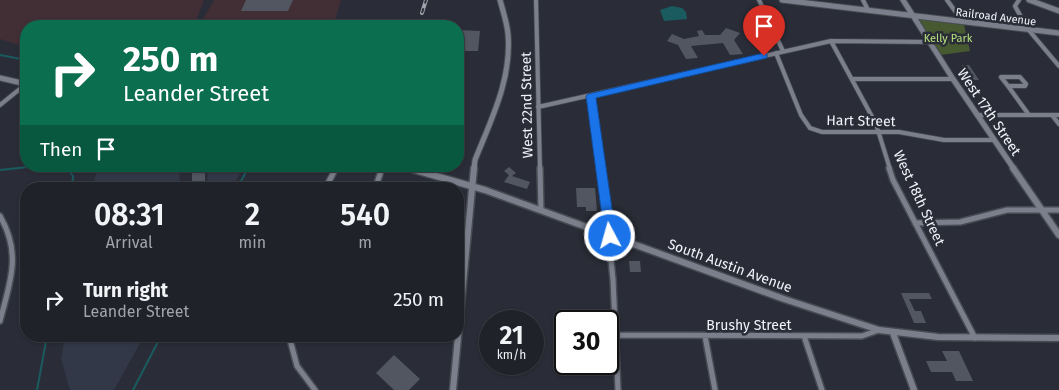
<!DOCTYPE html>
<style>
:root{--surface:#202229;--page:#282a31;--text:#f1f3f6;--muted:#a2a4a8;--line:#3d3f46}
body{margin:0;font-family:"Fira Sans",sans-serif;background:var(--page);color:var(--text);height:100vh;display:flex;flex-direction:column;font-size:19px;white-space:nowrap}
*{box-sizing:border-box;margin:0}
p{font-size:16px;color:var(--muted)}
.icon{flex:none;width:28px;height:28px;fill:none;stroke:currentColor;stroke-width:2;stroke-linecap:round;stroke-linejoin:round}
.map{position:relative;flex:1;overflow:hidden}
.details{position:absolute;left:20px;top:182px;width:444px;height:160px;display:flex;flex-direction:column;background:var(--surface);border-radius:20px;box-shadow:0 1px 4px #0004,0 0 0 1px var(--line)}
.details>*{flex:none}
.guide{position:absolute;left:20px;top:20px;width:444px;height:152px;border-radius:20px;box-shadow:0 1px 4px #0004,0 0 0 1px var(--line);background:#0b6e4f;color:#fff;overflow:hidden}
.speed{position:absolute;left:479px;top:310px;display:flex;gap:10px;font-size:25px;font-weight:700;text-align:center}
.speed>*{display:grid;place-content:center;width:65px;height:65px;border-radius:50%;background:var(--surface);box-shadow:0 1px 4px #0004,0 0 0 1px var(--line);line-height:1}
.speed small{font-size:12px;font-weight:400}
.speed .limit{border:2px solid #111;border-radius:8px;background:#fff;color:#111}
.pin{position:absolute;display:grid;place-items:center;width:42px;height:42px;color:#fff;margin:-51px -21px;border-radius:50% 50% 50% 0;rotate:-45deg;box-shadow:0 0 5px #0007}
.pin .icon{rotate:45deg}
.me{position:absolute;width:55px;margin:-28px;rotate:354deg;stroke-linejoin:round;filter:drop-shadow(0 0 4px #0008)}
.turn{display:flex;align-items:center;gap:18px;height:105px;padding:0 20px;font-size:22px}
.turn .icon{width:65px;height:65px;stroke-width:2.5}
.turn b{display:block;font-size:35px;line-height:42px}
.then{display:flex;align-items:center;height:48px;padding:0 20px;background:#0003;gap:10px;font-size:19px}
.eta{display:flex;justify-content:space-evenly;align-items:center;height:85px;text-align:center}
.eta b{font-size:30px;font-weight:600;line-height:35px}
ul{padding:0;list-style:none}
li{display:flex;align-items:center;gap:15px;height:65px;padding:0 20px}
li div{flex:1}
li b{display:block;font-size:19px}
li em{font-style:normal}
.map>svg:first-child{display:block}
.built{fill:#323847}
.industrial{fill:#422f35}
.green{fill:#475930}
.water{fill:#1a5b5f}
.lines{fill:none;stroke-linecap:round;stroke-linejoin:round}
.stream{stroke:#1a5b5f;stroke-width:2}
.building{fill:#525661}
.street-far1-casing{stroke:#474b53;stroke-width:5.5}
.street-casing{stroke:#474b53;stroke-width:8}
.secondary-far1-casing{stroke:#474b53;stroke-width:7}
.secondary-casing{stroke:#474b53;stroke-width:9}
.street-far1{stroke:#7b7f8b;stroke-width:4}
.street{stroke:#7b7f8b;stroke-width:5}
.secondary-far1{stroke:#7b7f8b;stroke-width:5}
.secondary{stroke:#7b7f8b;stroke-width:6}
.rail-casing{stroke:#a0a3ab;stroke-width:4}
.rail{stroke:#2a2d37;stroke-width:2;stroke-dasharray:5;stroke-linecap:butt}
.route{fill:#1a73e8;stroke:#114b97}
.labels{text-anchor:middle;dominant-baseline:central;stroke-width:5;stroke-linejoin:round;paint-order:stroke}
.far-street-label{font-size:11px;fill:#f0f3fa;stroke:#2a2d37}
.far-park-label{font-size:11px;fill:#b6e27e;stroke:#2a2d37}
.street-label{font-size:14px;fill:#f0f3fa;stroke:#2a2d37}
</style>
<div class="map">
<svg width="1059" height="390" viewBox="0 0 1059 390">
<rect width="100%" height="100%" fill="#2a2d37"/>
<path class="built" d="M97 166H180L179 189H93Z
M208 166H244L231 189H207Z
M65 336H144L114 390H70L61 359Z"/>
<path class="industrial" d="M0 0H204L194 26H26V47L0 39Z
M214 0H341L333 26H202L201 23Z"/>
<path class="green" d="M916 18 964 25 970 51 940 55Z"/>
<path class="water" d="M672 6 682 8 686 12 687 19 664 21 660 10Z"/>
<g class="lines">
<path class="stream" d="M0 55 26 60
M65 166 73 176 72 189
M0 170 37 166
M237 189 249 166
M37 390 47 336
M133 390 161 336"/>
</g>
<path class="building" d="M246 0H293L288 11H241Z
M726 28 740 33 734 40 743 54 730 55 723 43 691 46 698 58 686 59 678 45 667 41 672 34 684 39 699 36 697 31 702 30 705 35H720Z
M458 30 480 31 478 51H458Z
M962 65H969L979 80H962L958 73 968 74Z
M509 167 516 173 512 176 530 182 527 189 504 182 509 175 504 171Z
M202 169V171H205V182L192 185V171Z
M576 188H595L597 211H586V207H577Z
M629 261H640L641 272H630Z
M901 293H929L932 299H909L915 311H921L926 323H914Z
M942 351H959L973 381H956L952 372H931L926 361H947Z
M394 355 420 379 409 390H394L376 373Z"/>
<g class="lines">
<defs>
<path id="street-far1" d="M536 0 540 169
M759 0 783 51
M863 0 868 10
M947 0 963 22
M1019 0 1015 6 1027 28 1059 66
M831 41 876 124 890 169
M776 53 801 115 810 128 822 132H899L944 140H994
M1001 77H1020L1026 84 1025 86H1008Z
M852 79H953
M1008 86 1029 115
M591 96 601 169
M0 105 26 84
M538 107 831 41 929 42
M977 115H1059
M1052 115 1059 124
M335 169 337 166
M382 169 383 166"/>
<path id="street" d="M540 168 541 210
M601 168 613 279 618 390
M889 168 893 180 975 338
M325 189 336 168
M375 189 382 168
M0 216C22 254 10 282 0 321
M915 223 960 222 1007 210H1059
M617 335 862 336 879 330
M289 336 297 366 315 390
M705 336 715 390
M804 336 822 390"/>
<path id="secondary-far1" d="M782 0 1059 33
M903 0 953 79 1014 169
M1029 0 1059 11
M0 78 26 84
M402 166 412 169
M474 169 475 160C491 120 512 79 508 34 507 23 503 11 500 0"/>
<path id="secondary" d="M408 168 485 190 784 299 879 330 938 337 1059 338
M1013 168 1059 235
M893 333 914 390
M453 390 474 168"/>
</defs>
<use href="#street-far1" class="street-far1-casing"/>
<use href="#street" class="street-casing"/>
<use href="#secondary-far1" class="secondary-far1-casing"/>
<use href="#secondary" class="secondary-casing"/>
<use href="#street-far1" class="street-far1"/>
<use href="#street" class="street"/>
<use href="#secondary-far1" class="secondary-far1"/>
<use href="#secondary" class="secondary"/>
<defs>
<path id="rail" d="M422 13 426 0"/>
</defs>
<use href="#rail" class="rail-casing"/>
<use href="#rail" class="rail"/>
</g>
<path class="route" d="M764 53 767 54V58L596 98 616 236 614 239H605L586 96 588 94Z"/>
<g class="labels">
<g class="far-street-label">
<text transform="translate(996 17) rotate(7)">Railroad Avenue</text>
</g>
<g class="far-park-label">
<text x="948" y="38">Kelly Park</text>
</g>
<g class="street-label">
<text transform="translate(527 105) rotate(-91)">West 22nd Street</text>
<text transform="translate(989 112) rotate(56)">West 17th Street</text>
<text transform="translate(861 121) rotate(1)">Hart Street</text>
<text transform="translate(919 198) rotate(65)">West 18th Street</text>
<text transform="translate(730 266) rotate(20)">South Austin Avenue</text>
<text x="749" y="325">Brushy Street</text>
</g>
</g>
</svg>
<div class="speed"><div>21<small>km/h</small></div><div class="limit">30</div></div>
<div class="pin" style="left:764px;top:56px;background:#d93025"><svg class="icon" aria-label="arrive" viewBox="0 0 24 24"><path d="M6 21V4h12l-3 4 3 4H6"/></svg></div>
<svg class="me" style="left:610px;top:236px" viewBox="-20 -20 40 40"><circle r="17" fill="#1a73e8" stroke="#fff" stroke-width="3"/><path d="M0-11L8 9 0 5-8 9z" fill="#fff"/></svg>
<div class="guide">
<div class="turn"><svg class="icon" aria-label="right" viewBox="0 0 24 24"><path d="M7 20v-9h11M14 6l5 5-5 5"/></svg><div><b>250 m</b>Leander Street</div></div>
<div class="then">Then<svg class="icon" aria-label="arrive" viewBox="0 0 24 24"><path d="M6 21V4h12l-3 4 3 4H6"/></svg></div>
</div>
<section class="details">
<div class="eta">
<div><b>08:31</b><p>Arrival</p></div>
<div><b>2</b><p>min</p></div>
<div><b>540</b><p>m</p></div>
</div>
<ul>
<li><svg class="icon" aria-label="right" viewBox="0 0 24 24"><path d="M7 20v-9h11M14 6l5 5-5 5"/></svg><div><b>Turn right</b><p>Leander Street</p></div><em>250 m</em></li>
</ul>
</section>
</div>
